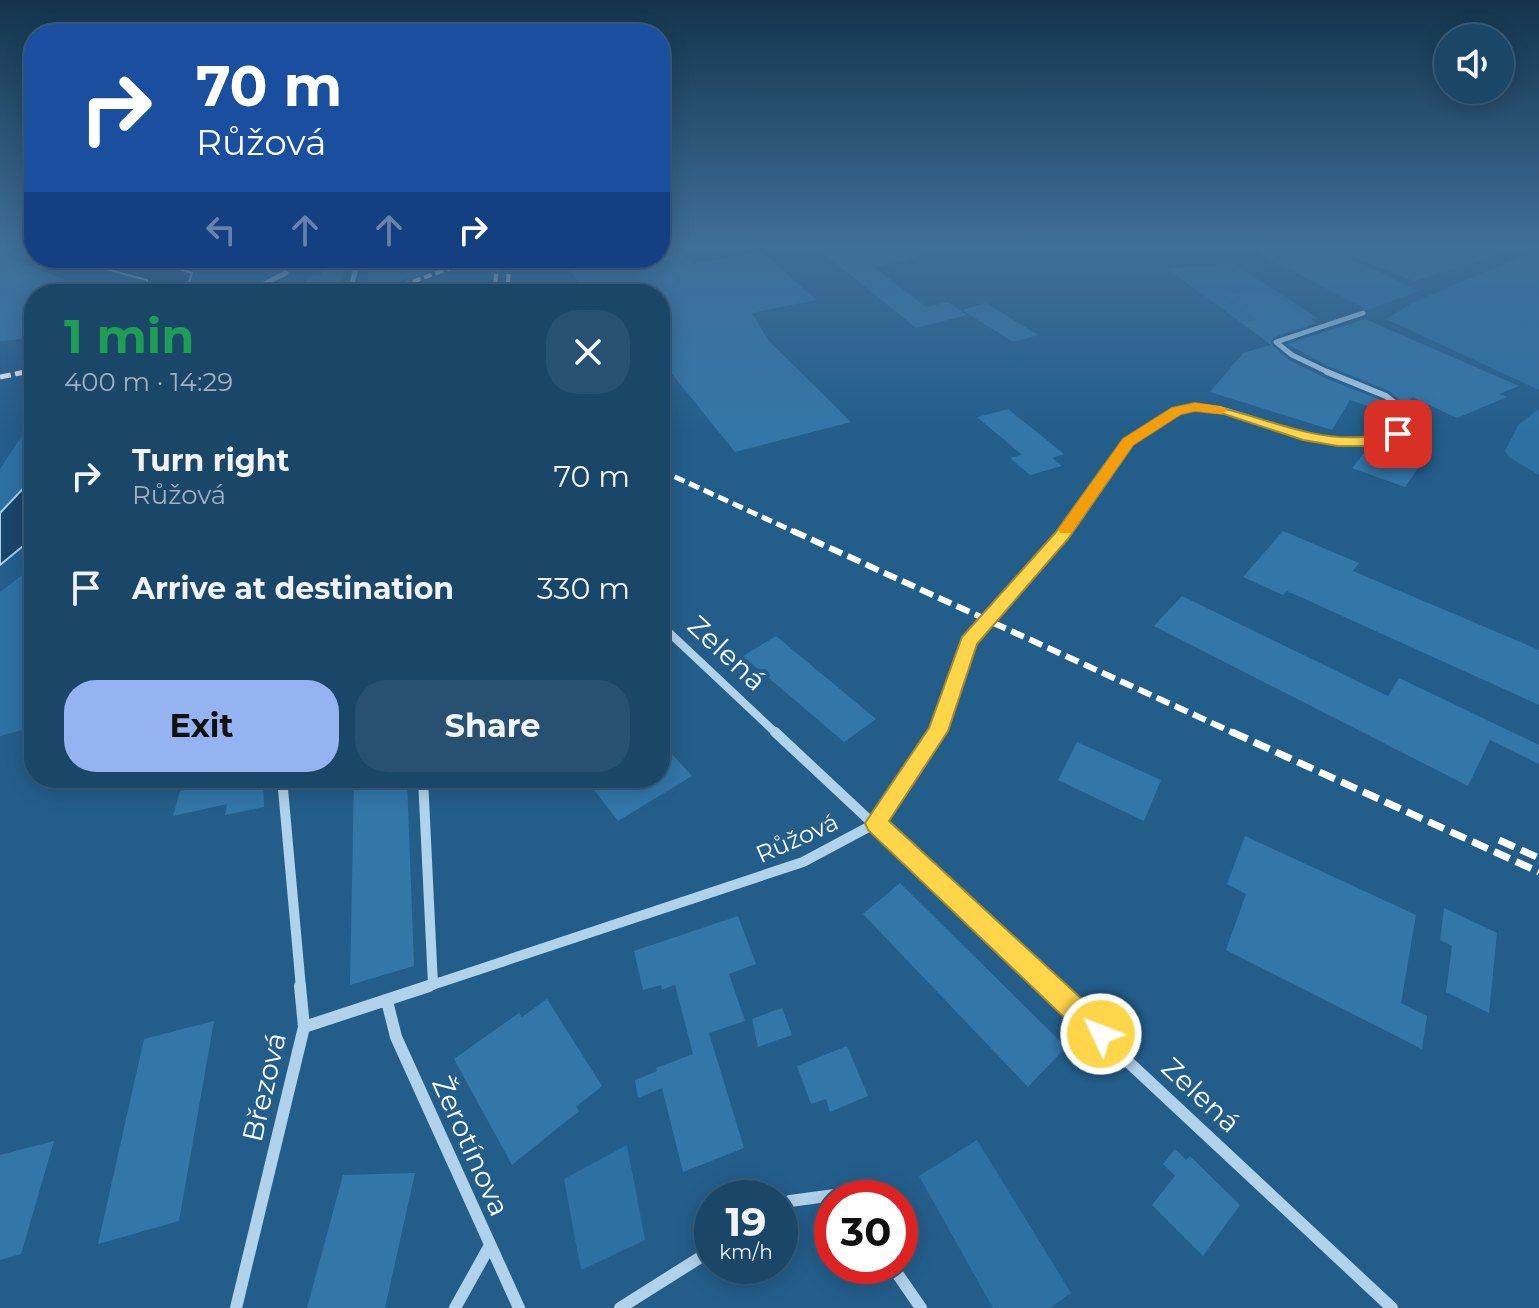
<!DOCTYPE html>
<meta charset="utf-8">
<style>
:root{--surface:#1a4668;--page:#275071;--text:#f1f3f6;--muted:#9fb1c0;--line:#385e7c;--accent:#95b2f1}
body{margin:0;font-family:Montserrat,sans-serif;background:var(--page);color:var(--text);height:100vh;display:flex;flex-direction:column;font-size:30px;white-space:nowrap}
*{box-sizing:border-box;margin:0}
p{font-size:26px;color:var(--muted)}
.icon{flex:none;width:44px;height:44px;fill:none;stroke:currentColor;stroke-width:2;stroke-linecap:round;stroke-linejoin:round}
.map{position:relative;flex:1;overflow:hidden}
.panel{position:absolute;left:24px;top:284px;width:646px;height:504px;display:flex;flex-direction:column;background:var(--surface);border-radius:32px;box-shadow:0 4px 20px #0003,0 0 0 2px var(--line)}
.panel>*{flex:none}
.guide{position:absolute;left:24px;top:24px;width:646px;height:244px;border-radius:32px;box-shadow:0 4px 20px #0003,0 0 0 2px var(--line);background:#1a4fa0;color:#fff;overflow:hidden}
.controls{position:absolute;left:1434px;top:24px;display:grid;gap:16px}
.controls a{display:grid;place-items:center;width:80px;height:80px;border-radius:50%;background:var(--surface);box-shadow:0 4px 20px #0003,0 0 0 2px var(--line);font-size:40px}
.speed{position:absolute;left:694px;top:1180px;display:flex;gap:16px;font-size:40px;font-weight:700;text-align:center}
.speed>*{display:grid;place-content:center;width:104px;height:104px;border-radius:50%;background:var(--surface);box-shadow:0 4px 20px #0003,0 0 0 2px var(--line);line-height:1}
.speed small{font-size:20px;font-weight:400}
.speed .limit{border:12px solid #d22;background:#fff;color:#111}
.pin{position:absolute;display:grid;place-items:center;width:68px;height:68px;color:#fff;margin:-34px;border-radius:16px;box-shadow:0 4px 12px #0006}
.me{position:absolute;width:88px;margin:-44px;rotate:313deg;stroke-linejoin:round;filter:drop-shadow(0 0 6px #0008)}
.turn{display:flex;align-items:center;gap:28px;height:168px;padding:0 40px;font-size:36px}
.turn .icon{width:104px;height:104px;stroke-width:2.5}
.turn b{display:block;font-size:56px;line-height:68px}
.lanes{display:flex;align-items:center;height:76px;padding:0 40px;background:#0003;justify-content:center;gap:40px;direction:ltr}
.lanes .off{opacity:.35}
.round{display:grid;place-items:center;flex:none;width:84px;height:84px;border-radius:32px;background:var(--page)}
.headline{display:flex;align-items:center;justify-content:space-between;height:136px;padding:0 40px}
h1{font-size:48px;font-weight:700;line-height:60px;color:#1e9e55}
.cta{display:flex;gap:16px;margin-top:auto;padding:16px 40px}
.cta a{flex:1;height:92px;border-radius:32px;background:var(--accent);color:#111;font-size:32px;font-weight:700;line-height:92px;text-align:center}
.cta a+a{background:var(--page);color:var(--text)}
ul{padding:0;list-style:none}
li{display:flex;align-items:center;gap:24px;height:112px;padding:0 40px}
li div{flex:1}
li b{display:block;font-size:30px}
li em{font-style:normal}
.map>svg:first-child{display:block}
.green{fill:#2d71a3}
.water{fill:#19466b;stroke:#a5cfeb;stroke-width:2}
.building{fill:#3376a8}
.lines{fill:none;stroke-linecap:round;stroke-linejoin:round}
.minor-far4{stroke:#b1d2eb;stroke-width:5}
.minor-far3{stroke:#b1d2eb;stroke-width:6}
.minor-far2{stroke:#b1d2eb;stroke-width:8}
.minor-far1{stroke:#b1d2eb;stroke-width:10}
.minor{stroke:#b1d2eb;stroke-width:12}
.rail-far3{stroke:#fff;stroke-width:4;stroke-dasharray:8 4;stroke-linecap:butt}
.rail-far2{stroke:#fff;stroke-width:5;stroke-dasharray:11 5;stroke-linecap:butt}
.rail-far1{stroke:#fff;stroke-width:6;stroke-dasharray:14 6;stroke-linecap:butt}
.rail{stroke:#fff;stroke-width:7;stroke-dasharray:17 7;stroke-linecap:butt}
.route{fill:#ffd54a;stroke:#a68a30;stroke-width:2}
.slow{fill:#f59e0b}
.labels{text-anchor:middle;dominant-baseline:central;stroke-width:8;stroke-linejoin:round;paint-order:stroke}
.street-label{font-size:24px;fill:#fff;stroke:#235e8b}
.near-street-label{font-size:28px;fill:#fff;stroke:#235e8b}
</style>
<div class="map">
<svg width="1539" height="1308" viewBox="0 0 1539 1308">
<rect width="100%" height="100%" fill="#235e8b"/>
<path class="green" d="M1246 247H1527L1414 281 1338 252 1419 291 1368 310Z
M1539 249V390L1386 319 1414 302Z
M370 258H467L366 293Z
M1233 263 1319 319 1247 327 1168 269Z
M1539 409V475L1509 457 1505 451 1519 424Z
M34 425V477L0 513V469L27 428Z
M34 566V727L0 736V592Z
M977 1140 1071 1293 1050 1308H993L919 1176Z
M627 1145 645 1240 581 1270 564 1179Z"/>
<path class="water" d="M64 258H144L192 273 185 294H147V280Z
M34 477V537L0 565V513Z"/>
<path class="building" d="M660 247H675L692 264 762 252 816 300 752 313 768 340 851 422 735 452 660 359V294H587L560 258H660Z
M816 247H929L930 253 875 268 926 307 948 302 967 315 916 328Z
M0 253 65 280 55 294H34V323L21 339 0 341Z
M328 258H348L336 294H301L309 276 321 275Z
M1268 290 1317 323 1274 337 1271 342 1273 346 1289 360 1325 378 1383 401 1398 416 1350 400 1332 430 1210 392 1243 353 1271 345 1241 322 1258 320 1225 295Z
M986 303 1038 335 1013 342 962 310Z
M1365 319 1519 386 1499 394 1507 397 1457 418 1412 397 1406 405 1389 391 1328 366 1287 344Z
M1008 409 1064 454 1052 458 1062 466 1030 475 1010 458 1022 455 977 417Z
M1370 446 1407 459 1431 450 1405 487 1352 468Z
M1283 531 1359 563 1353 571 1539 650V705L1287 591 1283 595 1243 577Z
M1182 596 1388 696 1399 678 1539 745V764L1490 740 1468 786 1154 626Z
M776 636 876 719 844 742 743 656Z
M660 741 692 776 618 821 591 786 605 778H660Z
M1077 742 1161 780 1144 821 1058 780Z
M237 778H263L264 807 225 815 227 804 173 816 180 791Z
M354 778H407L414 966 350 985Z
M1245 836 1416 915 1401 1003 1427 1016 1422 1049 1226 950 1246 894 1227 884Z
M900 883 1066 1047 1028 1087 863 914Z
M1444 908 1497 933 1489 1013 1446 992 1452 946 1440 940Z
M738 916 756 964 729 974 745 1021 709 1033 744 1148 683 1172 662 1088 638 1098 635 1080 657 1071 656 1068 693 1054 675 985 662 990 661 985 643 990 634 951Z
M547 999 602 1086 576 1107 579 1111 512 1165 454 1059 519 1013 522 1017Z
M782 1008 792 1035 758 1047 752 1019Z
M214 1021 179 1221 98 1244 144 1039Z
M847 1046 868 1096 830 1112 826 1099 811 1104 797 1066Z
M54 1141 21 1254 0 1260V1155Z
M1175 1149 1186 1160 1190 1156 1240 1205 1203 1256 1152 1205 1175 1176 1163 1164Z
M415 1173 385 1308H307L343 1175Z"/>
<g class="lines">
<path class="minor-far4" d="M244 294 286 273
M349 294 359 258
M1332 374 1292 355 1276 342 1363 313"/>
<path class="minor-far3" d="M1064 533C1081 508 1108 462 1128 442 1143 428 1172 410 1192 408 1212 405 1234 413 1252 419 1305 436 1368 458 1417 421L1386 396 1327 372"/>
<path class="minor-far2" d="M660 624 777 734
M936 734 969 641 1065 531"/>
<path class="minor-far1" d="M775 732 1049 988
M282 778 301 988
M423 778 433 985
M423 784 444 778
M423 988 803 862 876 823 938 732"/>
<path class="minor" d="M1047 986 1392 1308
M387 1001 396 1037 519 1308
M304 1027 429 986
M780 1207 790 1201 842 1194 845 1198
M892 1266 921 1308
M236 1308 304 1027 300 986
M455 1308 489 1247
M620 1308 712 1250"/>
<path class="rail-far3" d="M379 294 478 258
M494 294 498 258
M507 294 510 258
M15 374 34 370"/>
<path class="rail-far2" d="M0 377 25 372
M660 470 797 533"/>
<path class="rail-far1" d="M793 531 1236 734"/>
<path class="rail" d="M1232 732 1539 872
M1499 840 1539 858"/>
</g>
<linearGradient id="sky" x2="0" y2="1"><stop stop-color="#13344c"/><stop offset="0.57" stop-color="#3f6e98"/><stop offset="1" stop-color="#3f6e98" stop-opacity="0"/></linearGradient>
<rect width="1539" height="430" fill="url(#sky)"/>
<path class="route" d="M1195 403C1251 410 1303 441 1361 437 1373 437 1386 432 1398 430L1404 434 1363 446H1338L1303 440 1224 414 1195 411 1181 414 1133 445 1068 539 977 644 948 731 889 821 1110 1025 1114 1034 1110 1043 1101 1047 1091 1043 868 830 865 823 929 728 962 637 1056 532 1123 439 1172 408Z"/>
<path class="slow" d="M1195 403 1221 406 1228 410 1221 414 1195 411 1181 414 1133 445 1071 533H1060L1058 530 1123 439 1172 408Z"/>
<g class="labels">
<g class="street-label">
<text transform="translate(797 838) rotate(-24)">Růžová</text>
</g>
<g class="near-street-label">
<text transform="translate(727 653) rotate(43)">Zelená</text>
<text transform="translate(264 1087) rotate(-77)">Březová</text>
<text transform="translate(1201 1095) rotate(43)">Zelená</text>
<text transform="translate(471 1146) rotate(66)">Žerotínova</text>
</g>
</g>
</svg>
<div class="controls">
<a><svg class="icon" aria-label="sound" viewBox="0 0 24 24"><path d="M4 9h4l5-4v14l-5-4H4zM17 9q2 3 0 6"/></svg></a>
</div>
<div class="speed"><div>19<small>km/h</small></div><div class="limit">30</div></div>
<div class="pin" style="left:1398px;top:434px;background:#d93025"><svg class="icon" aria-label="arrive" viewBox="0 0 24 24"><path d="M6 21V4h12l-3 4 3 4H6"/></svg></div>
<svg class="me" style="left:1101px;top:1034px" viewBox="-20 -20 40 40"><circle r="17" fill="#ffd54a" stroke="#fff" stroke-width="3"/><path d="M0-11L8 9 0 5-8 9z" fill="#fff"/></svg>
<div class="guide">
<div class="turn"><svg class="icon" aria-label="right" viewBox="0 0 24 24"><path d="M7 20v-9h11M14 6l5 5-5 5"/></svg><div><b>70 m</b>Růžová</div></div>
<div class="lanes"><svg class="icon off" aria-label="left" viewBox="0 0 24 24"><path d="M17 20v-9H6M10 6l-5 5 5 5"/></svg><svg class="icon off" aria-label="ahead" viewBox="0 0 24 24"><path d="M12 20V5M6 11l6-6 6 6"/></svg><svg class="icon off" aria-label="ahead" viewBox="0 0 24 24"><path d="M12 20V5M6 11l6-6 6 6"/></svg><svg class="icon" aria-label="right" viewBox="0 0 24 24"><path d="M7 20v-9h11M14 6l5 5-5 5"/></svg></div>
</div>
<section class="panel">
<div class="headline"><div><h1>1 min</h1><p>400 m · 14:29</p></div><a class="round"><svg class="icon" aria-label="close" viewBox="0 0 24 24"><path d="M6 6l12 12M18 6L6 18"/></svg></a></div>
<ul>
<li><svg class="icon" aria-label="right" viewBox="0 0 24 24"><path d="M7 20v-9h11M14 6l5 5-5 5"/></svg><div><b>Turn right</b><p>Růžová</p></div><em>70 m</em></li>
<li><svg class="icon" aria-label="arrive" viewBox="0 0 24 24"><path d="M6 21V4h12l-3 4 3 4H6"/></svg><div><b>Arrive at destination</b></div><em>330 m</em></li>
</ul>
<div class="cta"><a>Exit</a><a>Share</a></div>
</section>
</div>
